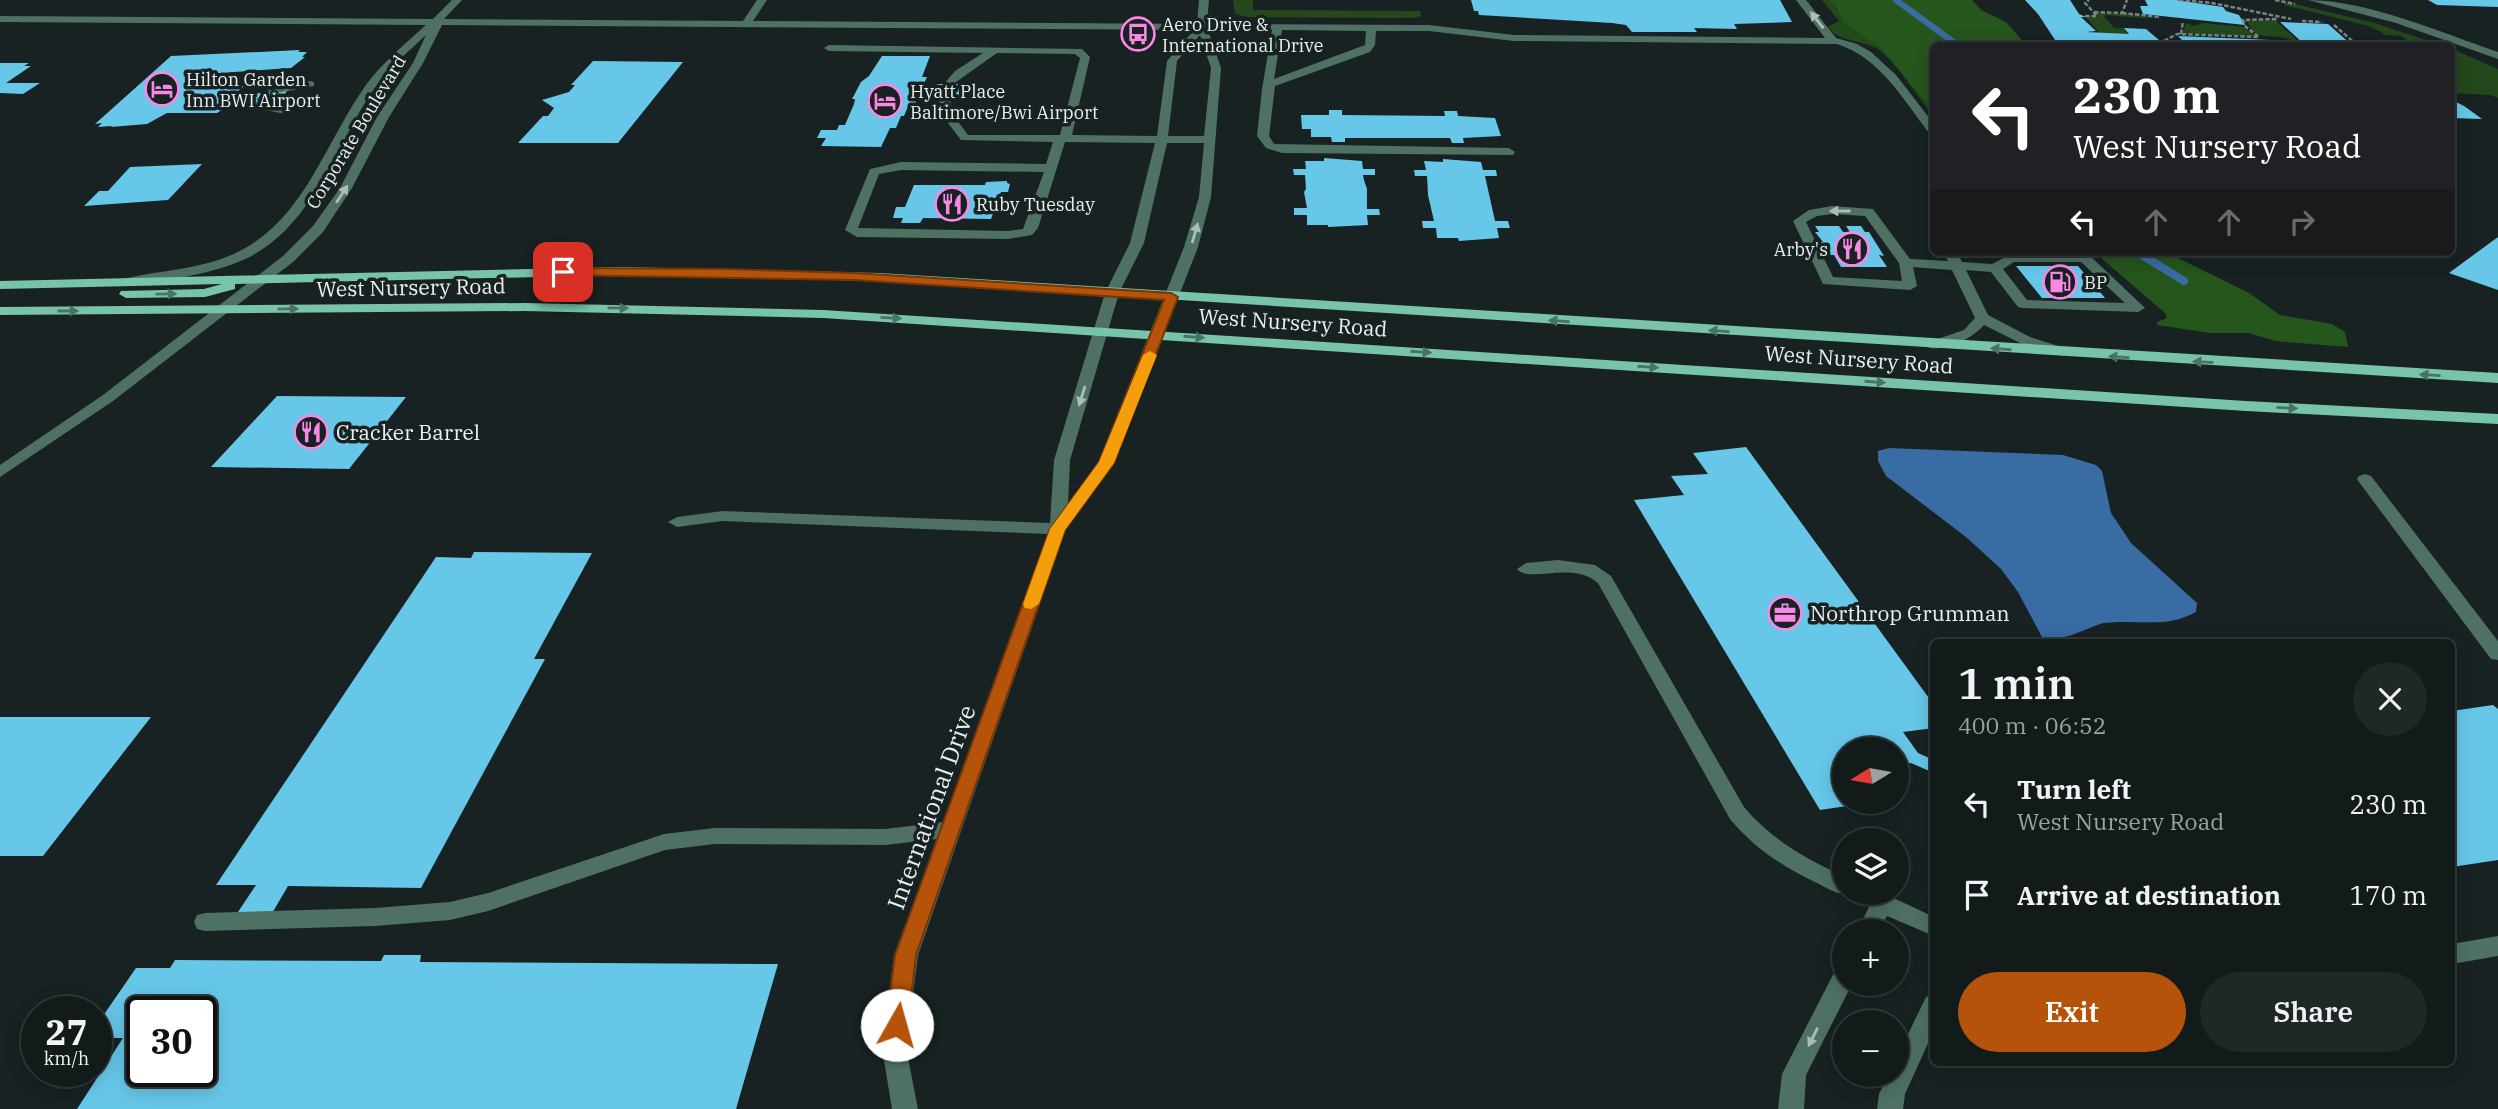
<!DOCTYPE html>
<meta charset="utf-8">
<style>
:root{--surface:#121a1a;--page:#1f2727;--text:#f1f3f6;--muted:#9ca1a2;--line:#313839;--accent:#b45309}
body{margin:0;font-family:"IBM Plex Serif",serif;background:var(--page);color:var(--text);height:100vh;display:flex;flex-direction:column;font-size:26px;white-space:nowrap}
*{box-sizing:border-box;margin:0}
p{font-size:23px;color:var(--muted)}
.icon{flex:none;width:38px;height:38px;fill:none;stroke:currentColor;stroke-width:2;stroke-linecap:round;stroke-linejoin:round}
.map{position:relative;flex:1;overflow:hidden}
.panel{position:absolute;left:1930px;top:639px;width:525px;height:427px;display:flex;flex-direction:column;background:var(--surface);border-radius:10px;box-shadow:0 4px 18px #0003,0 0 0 2px var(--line)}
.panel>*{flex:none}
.guide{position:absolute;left:1930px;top:42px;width:525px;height:214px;border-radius:10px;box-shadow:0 4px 18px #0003,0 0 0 2px var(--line);background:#202124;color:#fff;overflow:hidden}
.needle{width:46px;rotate:259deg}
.buttons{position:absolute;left:1832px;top:737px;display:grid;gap:14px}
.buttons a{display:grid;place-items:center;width:77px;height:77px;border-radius:50%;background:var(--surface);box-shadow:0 4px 18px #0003,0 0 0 2px var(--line);font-size:35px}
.speed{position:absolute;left:21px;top:996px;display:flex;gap:14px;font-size:35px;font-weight:700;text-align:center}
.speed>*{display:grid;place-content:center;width:91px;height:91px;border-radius:50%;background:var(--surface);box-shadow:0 4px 18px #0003,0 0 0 2px var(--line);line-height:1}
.speed small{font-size:18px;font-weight:400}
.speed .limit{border:4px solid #111;border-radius:10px;background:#fff;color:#111}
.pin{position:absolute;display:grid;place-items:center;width:60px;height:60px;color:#fff;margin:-30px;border-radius:14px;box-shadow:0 4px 10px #0006}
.me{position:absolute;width:77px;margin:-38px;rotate:7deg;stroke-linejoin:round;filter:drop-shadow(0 0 5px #0008)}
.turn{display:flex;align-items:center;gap:24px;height:147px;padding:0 28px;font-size:32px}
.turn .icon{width:91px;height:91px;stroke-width:2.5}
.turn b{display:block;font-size:49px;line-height:60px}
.lanes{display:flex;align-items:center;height:66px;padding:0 28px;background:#0003;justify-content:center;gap:35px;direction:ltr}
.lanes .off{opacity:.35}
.round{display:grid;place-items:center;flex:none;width:74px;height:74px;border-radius:37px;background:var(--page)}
.head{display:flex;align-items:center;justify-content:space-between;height:119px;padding:0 28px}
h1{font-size:42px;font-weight:600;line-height:52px}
.cta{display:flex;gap:14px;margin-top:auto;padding:14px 28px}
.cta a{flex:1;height:80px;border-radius:42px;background:var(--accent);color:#fff;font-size:28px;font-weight:600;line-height:80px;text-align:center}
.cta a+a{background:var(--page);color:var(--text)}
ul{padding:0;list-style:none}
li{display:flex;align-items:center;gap:21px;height:91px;padding:0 28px}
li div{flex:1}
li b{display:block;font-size:26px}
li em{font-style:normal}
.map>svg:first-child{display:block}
.green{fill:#23481c}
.forest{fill:#25561c}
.water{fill:#386ca2}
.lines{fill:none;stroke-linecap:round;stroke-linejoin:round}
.stream-far1{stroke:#386ca2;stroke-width:6}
.stream{stroke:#386ca2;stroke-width:8}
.building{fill:#67c7e9;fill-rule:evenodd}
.minor-tunnel{stroke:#374141;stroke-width:10;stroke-dasharray:10 5;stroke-linecap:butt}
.path{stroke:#7a8383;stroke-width:2.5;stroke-dasharray:4.5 2;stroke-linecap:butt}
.minor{fill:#4e7163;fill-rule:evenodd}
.major{fill:#78c4a8;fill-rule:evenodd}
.oneway{fill:#abbdb8}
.oneway2{fill:#487365}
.route{fill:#b45309;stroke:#753606;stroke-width:2}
.slow{fill:#f59e0b}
.labels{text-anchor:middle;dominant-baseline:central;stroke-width:7;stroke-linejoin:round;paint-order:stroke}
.far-poi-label{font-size:18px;fill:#e9f0f0;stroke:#182222;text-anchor:start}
.far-street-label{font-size:18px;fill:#e9f0f0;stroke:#182222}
.street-label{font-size:21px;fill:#e9f0f0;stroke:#182222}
.poi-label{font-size:21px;fill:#e9f0f0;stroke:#182222;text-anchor:start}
.near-street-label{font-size:24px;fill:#e9f0f0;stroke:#182222}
</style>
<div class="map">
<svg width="2498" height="1109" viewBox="0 0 2498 1109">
<rect width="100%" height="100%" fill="#182222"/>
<path class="green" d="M1233 0H1253V10L1420 11 1421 16 1414 18 1248 17 1235 14Z
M1822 0H1829L1836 7 1844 24 1882 49 1934 113V117C1920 100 1894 60 1878 49 1863 40 1838 42 1828 27L1839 21Z
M2287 2 2374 23 2442 45H2413L2401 36 2386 35 2369 26 2284 5Z
M2096 13 2130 14 2154 19 2105 15 2104 16 2114 28H2124L2129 35 2099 33 2085 16 2098 17Z
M2275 20 2300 43C2296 42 2293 40 2289 39 2272 33 2255 43 2247 21Z
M2186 23 2194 26 2203 23 2244 27 2255 36 2183 33Z
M2452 49 2498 69V98L2490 95 2452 93V79H2454L2452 76Z"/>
<path class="forest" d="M1829 0H1972L1981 10 2006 22 2026 45 1934 46V113L1882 49 1844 24 1836 7Z
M2094 252H2166L2249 293 2280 315 2332 324 2345 332 2348 347 2275 341 2249 333H2210L2157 325V322L2167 318 2165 313Z"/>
<path class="water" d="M1889 448 2063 455 2096 465 2102 471 2111 513 2131 543 2197 603 2196 612C2169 627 2146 621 2116 622 2111 623 2104 622 2100 624 2080 631 2064 642 2042 637L2018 592 2001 569 1966 537 1886 476 1878 461V451Z"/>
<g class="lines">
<path class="stream-far1" d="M1896 0 1959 46"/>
<path class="stream" d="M2137 252 2184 281"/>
</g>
<path class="building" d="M1471 0H1780L1792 22 1734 24 1737 29 1694 28 1697 32H1632L1626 25 1612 23 1479 15 1478 11H1474Z
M2025 0H2070L2079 14 2086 17H2081L2096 31 2086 32 2129 34 2124 28 2146 29 2166 46H2059L2038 14Z
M2145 0H2176L2223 7 2226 11 2239 15 2245 25 2143 14 2140 6H2148Z
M2428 0H2498V7L2437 5Z
M2280 22 2328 24 2353 46H2306Z
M2178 36 2296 41 2301 46H2188Z
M300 50 298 52H307L302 57H305L291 68 206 74 192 89 244 86 238 91H245L242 95 288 90 277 103 234 102 217 113H167L147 124 111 127 112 126 98 127 102 123 95 124 171 56Z
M882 56H930L922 77H927L922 88H936L937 84H964L958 97H932L933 94H919L915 104H909L904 116H901L896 128H890L881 147 821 146 826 138H817L821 130H837L839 125H845L854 104 855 99H852L861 82 869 76Z
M593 61 683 62 618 143H518L543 116H548L554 108 542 100 569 92 575 85H571Z
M0 63H29L24 66H31L6 83H40L23 94 0 93Z
M2452 100 2464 106 2482 119 2452 118Z
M1329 110H1342V115L1445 116 1444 111H1457L1458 116 1495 118 1501 136 1463 138 1464 143H1452L1450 138H1345V142H1332L1331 137H1311V129H1302L1301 115H1329Z
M1324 158 1362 161 1363 169H1375V175H1363L1364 180 1367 189V209H1379L1380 215H1367L1368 225 1328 227V225H1307V215H1294V208H1307L1304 192 1306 189 1305 175H1294L1293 169H1306L1305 161H1324Z
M1443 159 1481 162 1483 170H1496L1497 176H1485L1495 221H1508L1510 228H1497L1499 238 1459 241 1458 238H1437L1436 228H1423L1422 221H1434L1428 195 1427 176H1415L1414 170H1426L1424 161 1443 162Z
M202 164 168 200 84 206 99 191H108L130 167Z
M1007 181V183L1010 184 1008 192H1001L991 219 923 218 920 223H901L903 218H893L896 207H905L914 185H985L986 182Z
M1815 226H1839L1843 232H1850L1846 226H1861L1865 232H1869L1884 256 1879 255 1887 267H1841L1834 255H1828L1820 242H1823L1815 232H1819Z
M2498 237V290L2449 273 2453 270Z
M2016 266H2078L2105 298H2042Z
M277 396 406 397 349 469 211 467Z
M1746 447 1934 705V728L1903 732 1918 753 1934 760V773L1911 763 1897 765V749H1844V802L1867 803 1820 810 1634 500 1684 495 1671 476 1708 474 1693 453Z
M474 552 592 553 534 659H545L421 888 288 886 271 915H236L256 885H216L436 557 471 558Z
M2493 705 2498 709V860L2452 867V711Z
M0 717H151L43 856H0Z
M384 955H421L420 962 778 964 736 1109H77L123 1038H96V1026L136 968H170L175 960 381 961ZM142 1012H201V1071H142Z"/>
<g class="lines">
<path class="minor-tunnel" d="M944 97 949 84
M260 103 272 91"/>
<path class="path" d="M2179 0 2212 3 2291 19
M2275 0 2295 4
M2094 12 2122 13 2127 0
M2122 13 2160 17
M2085 16H2097L2085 3 2089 0
M2302 21 2322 22
M2334 25 2358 46
M2181 34 2183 21
M2168 46 2164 41 2177 34 2259 37 2246 27 2243 20 2276 19 2278 16"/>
<path class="minor" d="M452 0H462L444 19 743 21 757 0H767L753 21 1197 24 1199 0H1209L1207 24 1429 25 1514 35 1825 38 1796 0H1806L1836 38 1857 44 1871 52 1896 75 1934 124V135L1930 134C1903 100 1881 58 1837 44L1514 41 1429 31H1376L1375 45 1370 52 1275 86 1269 136 1274 144 1509 148 1515 152 1513 155 1282 153 1266 148 1257 136 1262 89 1272 30H1208L1221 68 1211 197 1198 247 1114 463 1066 529 918 955 906 1048 918 1109H892L882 1048 894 955 937 839 885 845 715 844 665 850 488 911 450 920 375 926 205 931 197 929 194 922 197 915 205 913 375 908 450 902 488 893 664 834 715 828 885 829 943 822 1048 534 723 521 677 527 668 522 677 517 723 511 1050 523 1054 460 1105 293 1130 243 1155 143 1065 142 1038 228 1032 235 1008 239 857 237 845 230 870 169 901 162 1046 164 1053 142 961 140 945 119 938 97 948 95 956 119 968 135H1060L1080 58 1075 54 997 53 949 87 944 84 955 71 983 53 829 51 824 48 829 45 1082 49 1090 57 1072 135 1157 136 1167 61 1194 30 442 25 423 63 389 117 352 188 323 232 293 262 113 401 0 477V465L103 395 283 256 313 226 340 188 377 117 413 63 426 35C408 52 388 68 374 89 334 147 313 229 243 260 207 276 166 279 128 286L121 282 123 279C164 269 209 270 247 247 307 212 327 139 366 85 383 62 405 44 426 25L0 22V16L433 19ZM1282 30 1366 31 1365 45 1274 79ZM1200 35 1211 68 1204 136H1168L1177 61ZM1167 143H1204L1199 197 1184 247 1098 463 1068 504 1070 460 1119 293 1144 243ZM901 170 1044 172 1023 229 1008 231 858 228 879 174Z
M2308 0C2367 0 2442 33 2498 52V59L2396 23Z
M310 81 314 82V86L272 94 267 91Z
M260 100 265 104 292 111 286 114 254 108V103Z
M1832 206 1873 209 1910 259 1948 261 1943 252H1957L1962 262 1992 264 2011 254 2086 252 2145 308 2138 312 2023 308 2018 307 1991 272 1966 270 1988 315 2030 337 2068 349 2070 352 2063 356 2020 343 1984 325C1973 338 1947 351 1929 348L1927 345 1929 342 1964 330 1975 318 1952 270 1913 267 1917 286 1910 290 1823 284 1793 221 1809 210ZM1832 214 1865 216 1899 263 1902 281 1833 277 1806 222 1817 216ZM2014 262H2081L2125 303 2027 300 2003 269Z
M2365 474 2371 476 2498 641V660L2491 659 2359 482 2357 479 2359 476Z
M1558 560 1595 565 1611 576 1744 807C1772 840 1806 859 1844 876V892H1881L1934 917V936L1887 916 1879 931H1857L1869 907 1850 898 1848 894C1837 895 1827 888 1817 883 1783 867 1754 848 1730 819L1598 583C1572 560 1529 584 1517 569L1526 563Z
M2498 936V956L2452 964V944Z
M1844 966V984H1852L1806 1075 1804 1109H1778L1782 1074 1836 969Z
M1934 994V1030L1905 1094 1903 1109H1877L1879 1094 1889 1074H1897V1057L1926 997Z"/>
<path class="major" d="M621 267 879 273 2498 373V383L879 281 621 275 235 284V289L205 297 126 298 119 294 121 291 204 289 222 284 0 289V281Z
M525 303 823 310 2246 401 2498 414V424L2246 411 823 318 525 311 0 315V307Z"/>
</g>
<defs><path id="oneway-solid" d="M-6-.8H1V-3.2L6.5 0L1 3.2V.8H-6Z" transform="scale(1.75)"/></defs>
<g class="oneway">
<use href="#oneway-solid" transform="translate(1817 20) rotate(-128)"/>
<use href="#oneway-solid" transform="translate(342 194) rotate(-57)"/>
<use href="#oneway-solid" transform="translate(1840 211) rotate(-180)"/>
<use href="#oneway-solid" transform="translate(1195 233) rotate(-74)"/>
<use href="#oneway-solid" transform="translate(1082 396) rotate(107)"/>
<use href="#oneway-solid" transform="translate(1813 1037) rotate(117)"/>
</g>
<g class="oneway2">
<use href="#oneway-solid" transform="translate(166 294) rotate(-1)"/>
<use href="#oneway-solid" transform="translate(618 308) rotate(1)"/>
<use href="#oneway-solid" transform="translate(288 309) rotate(-1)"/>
<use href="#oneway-solid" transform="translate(68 311)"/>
<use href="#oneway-solid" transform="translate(891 318) rotate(3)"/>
<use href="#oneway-solid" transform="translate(1559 321) rotate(-176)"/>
<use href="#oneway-solid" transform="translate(1719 331) rotate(-176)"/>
<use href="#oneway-solid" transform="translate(1194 337) rotate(4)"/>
<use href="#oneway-solid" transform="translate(2001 349) rotate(-176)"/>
<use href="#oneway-solid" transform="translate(1421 352) rotate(4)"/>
<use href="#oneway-solid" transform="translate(2119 357) rotate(-176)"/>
<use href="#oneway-solid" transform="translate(2203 362) rotate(-177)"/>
<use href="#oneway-solid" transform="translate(1648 367) rotate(4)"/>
<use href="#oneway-solid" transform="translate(2430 375) rotate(-177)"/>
<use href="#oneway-solid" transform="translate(1875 382) rotate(4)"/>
<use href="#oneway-solid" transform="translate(2287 408) rotate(3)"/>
</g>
<path class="route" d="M563 268 726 269 854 273 1171 293 1178 297 1114 463 1065 530 916 955 908 1025 905 1031 897 1034 889 1031 886 1025 895 955 1050 529 1099 462 1164 300 854 280 559 275V270Z"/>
<path class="slow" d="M1150 351 1157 355 1114 463 1065 530 1039 604 1031 609 1025 608 1023 604 1050 529 1099 462 1143 355Z"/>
<defs>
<symbol id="bus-ring" viewBox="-11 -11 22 22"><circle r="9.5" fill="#182222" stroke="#fb87e5" stroke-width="1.5"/><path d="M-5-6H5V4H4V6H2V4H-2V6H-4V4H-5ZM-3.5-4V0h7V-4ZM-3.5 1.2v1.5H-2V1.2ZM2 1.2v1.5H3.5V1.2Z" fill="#fb87e5"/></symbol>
<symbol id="hotel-ring" viewBox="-11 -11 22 22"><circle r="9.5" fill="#182222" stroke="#fb87e5" stroke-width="1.5"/><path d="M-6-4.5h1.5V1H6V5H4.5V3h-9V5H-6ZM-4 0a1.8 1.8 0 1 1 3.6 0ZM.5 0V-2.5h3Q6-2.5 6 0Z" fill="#fb87e5"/></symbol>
<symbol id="restaurant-ring" viewBox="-11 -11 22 22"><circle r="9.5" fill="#182222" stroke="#fb87e5" stroke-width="1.5"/><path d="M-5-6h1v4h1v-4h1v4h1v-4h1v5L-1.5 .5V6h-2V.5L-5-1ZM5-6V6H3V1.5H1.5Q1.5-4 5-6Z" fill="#fb87e5"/></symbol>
<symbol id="fuel-ring" viewBox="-11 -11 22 22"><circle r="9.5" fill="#182222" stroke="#fb87e5" stroke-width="1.5"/><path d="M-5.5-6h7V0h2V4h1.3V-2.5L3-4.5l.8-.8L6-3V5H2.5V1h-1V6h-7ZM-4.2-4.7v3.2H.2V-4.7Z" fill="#fb87e5"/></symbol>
<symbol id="office-ring" viewBox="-11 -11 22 22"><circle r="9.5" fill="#182222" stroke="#fb87e5" stroke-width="1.5"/><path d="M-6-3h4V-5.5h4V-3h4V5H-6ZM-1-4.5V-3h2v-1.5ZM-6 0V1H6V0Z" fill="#fb87e5"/></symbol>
</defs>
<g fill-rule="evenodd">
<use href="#bus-ring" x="1119" y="15" width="38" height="38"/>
<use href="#hotel-ring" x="143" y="70" width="38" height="38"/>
<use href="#hotel-ring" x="866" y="82" width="38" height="38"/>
<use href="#restaurant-ring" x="933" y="185" width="38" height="38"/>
<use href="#restaurant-ring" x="1833" y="230" width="38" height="38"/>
<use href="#fuel-ring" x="2041" y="263" width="38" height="38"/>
<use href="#restaurant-ring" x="292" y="413" width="38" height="38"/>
<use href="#office-ring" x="1766" y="594" width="38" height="38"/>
</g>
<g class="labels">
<g class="far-poi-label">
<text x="1162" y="24">Aero Drive &amp;<tspan x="1162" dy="21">International Drive</tspan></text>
<text x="186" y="79">Hilton Garden<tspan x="186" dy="21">Inn BWI Airport</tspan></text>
<text x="910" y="91">Hyatt Place<tspan x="910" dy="21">Baltimore/Bwi Airport</tspan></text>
<text x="976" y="204">Ruby Tuesday</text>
<text x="1828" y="249" text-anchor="end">Arby's</text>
<text x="2084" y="282">BP</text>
</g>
<g class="far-street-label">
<text transform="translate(356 132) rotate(-59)">Corporate Boulevard</text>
</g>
<g class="street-label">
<text transform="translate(411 287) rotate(-1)">West Nursery Road</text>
<text transform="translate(1293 322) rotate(4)">West Nursery Road</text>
<text transform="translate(1859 359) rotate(4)">West Nursery Road</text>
</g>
<g class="poi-label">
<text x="336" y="432">Cracker Barrel</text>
<text x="1810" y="613">Northrop Grumman</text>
</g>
<g class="near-street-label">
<text transform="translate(931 807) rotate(-70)">International Drive</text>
</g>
</g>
</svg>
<div class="buttons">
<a><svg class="needle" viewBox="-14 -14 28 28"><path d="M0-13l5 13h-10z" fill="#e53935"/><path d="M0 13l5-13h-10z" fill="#9ca1a2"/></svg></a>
<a><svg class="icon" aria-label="layers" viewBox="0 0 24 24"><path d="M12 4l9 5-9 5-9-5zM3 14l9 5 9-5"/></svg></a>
<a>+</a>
<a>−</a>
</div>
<div class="speed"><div>27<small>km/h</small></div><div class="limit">30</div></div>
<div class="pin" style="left:563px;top:272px;background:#d93025"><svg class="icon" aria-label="arrive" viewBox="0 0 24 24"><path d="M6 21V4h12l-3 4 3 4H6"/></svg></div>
<svg class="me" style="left:897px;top:1025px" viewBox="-20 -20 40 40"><circle r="19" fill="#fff"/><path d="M0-13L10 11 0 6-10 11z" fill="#b45309"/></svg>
<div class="guide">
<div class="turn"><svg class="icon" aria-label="left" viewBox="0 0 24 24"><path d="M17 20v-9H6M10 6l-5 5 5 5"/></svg><div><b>230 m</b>West Nursery Road</div></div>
<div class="lanes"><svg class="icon" aria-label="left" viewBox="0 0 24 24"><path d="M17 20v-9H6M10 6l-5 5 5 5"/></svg><svg class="icon off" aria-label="ahead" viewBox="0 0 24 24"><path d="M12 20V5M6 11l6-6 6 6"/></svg><svg class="icon off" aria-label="ahead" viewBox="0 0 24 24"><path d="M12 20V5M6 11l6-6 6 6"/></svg><svg class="icon off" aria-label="right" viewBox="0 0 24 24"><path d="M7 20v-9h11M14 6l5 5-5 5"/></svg></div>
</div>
<section class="panel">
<div class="head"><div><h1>1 min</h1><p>400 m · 06:52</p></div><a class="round"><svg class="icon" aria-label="close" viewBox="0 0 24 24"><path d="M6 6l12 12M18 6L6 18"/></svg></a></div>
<ul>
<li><svg class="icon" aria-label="left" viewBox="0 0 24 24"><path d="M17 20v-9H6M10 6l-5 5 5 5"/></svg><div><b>Turn left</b><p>West Nursery Road</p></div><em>230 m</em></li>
<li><svg class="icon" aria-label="arrive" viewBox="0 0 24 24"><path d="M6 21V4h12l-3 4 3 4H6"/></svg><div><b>Arrive at destination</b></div><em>170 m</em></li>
</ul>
<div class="cta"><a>Exit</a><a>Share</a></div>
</section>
</div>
